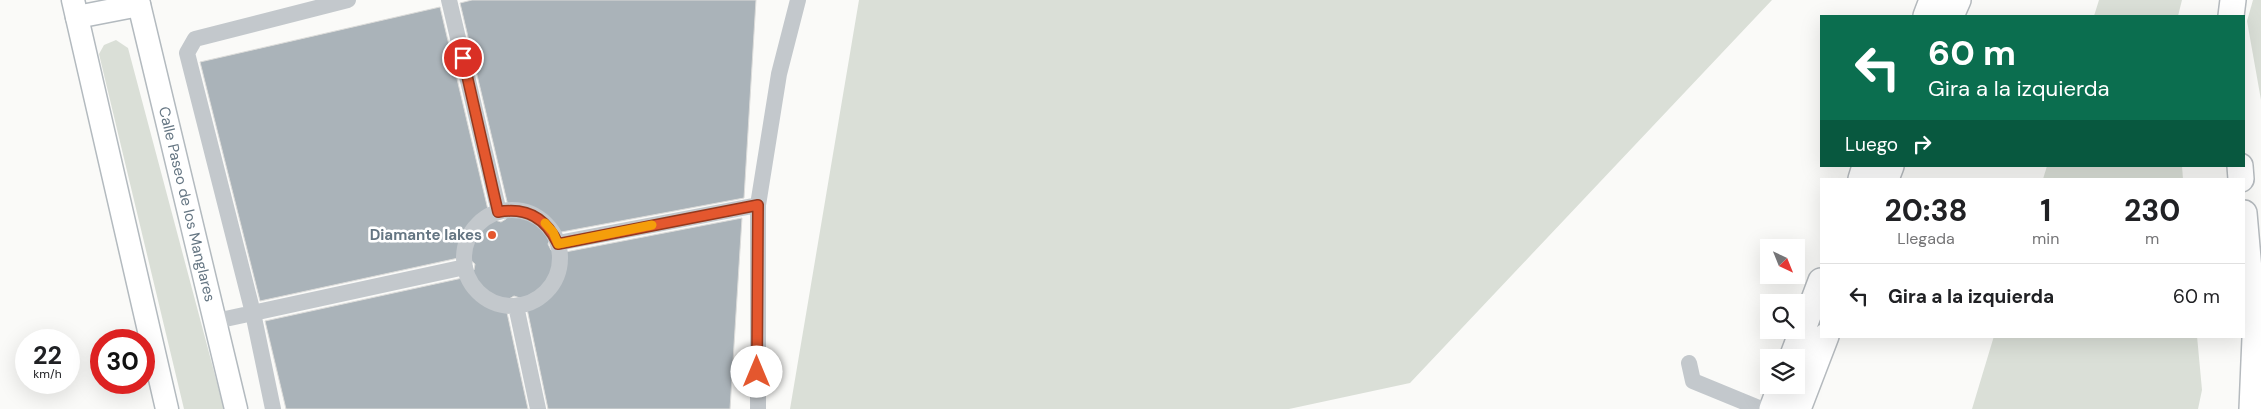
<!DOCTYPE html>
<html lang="es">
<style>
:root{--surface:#fff;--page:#f6f6f6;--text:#202124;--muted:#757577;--line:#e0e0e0}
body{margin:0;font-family:"DM Sans",sans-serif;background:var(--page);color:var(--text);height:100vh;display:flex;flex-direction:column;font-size:19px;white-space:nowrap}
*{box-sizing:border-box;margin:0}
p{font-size:16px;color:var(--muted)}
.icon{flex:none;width:28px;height:28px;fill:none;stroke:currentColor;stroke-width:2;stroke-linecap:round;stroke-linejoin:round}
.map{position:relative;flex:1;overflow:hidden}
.details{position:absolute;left:1820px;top:178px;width:425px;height:160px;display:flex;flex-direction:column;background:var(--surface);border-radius:0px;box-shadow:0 5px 20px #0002}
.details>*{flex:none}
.guide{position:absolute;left:1820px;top:15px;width:425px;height:152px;border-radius:0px;box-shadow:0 5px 20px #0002;background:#0b6e4f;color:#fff;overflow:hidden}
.needle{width:32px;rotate:137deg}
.fabs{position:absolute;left:1760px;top:239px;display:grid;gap:10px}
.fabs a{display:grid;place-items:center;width:45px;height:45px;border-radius:0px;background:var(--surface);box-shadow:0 5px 20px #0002;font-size:25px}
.speed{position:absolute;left:15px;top:329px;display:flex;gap:10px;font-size:25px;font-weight:700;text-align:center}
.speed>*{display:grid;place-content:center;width:65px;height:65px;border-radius:50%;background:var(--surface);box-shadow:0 5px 20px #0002;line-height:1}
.speed small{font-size:12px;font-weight:400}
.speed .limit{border:8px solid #d22;background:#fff;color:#111}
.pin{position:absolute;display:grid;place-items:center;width:42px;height:42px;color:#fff;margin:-21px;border:2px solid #fff;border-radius:50%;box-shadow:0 1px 5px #0007}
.me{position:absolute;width:55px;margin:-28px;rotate:0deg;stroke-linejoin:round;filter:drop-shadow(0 0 4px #0008)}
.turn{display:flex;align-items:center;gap:18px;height:105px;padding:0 25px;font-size:22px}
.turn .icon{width:65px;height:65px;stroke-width:2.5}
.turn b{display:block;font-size:35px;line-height:42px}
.then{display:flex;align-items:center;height:48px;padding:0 25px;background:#0003;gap:10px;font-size:19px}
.eta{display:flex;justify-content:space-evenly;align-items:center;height:85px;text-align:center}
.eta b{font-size:30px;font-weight:700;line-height:35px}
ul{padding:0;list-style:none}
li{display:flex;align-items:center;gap:15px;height:65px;padding:0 25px;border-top:1px solid var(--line)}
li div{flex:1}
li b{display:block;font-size:19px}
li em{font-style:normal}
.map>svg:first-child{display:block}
.green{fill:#dadfd7}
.building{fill:#aab3b9;stroke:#dcdcda}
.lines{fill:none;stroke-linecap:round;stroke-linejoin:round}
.secondary-casing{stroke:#b3babf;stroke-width:25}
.primary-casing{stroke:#b5babe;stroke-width:28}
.street{stroke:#c3c8cc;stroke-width:16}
.secondary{stroke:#fff;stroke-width:22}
.primary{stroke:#fff;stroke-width:25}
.route-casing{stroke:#94391e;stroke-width:12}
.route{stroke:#e4572e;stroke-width:9}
.slow{stroke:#f59e0b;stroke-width:9}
.poi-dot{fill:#e4572e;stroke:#fff;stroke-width:2}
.labels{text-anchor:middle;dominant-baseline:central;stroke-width:5;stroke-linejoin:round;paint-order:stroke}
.street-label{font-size:15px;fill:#657683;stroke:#fff}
.poi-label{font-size:15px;font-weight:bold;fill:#657683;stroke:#fff;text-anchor:end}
</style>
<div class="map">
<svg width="2261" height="409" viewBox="0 0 2261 409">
<rect width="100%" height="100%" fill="#fafaf8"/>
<path class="green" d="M859 0H1772L1410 383 1289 409H790Z
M2099 0H2182L2178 16H2094Z
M2253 0H2261V100L2247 21Z
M116 40 128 48 224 409H184L99 54 104 45Z
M2047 166H2182L2183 179H2043Z
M1994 336H2197L2202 390 2198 409H1972Z"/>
<path class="building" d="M472 0H756L744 198 556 233 551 236 548 244 551 250 560 253 742 218 730 409H548L526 304 523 299 514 296 509 299 506 308 528 409H286L265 321 467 277 474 270 475 264 468 258 463 257 260 301 200 62 440 7 489 214 492 219 501 222 506 219 509 210 460 3Z"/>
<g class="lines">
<defs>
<g id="secondary">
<path d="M73 0 167 409"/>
<path id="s1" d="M138 0 236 409"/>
<path d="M77 17 139 5"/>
</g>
<path id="primary" d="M1926 16 1932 0
M1951 16 1958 0
M2231 16 2233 0
M2240 166 2241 179
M1861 179 1865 166
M1886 179 1891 166
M2244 213 2255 338 2252 409
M1792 358 1821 281
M1772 409 1781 385
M1798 409 1826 336"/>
</defs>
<use href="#secondary" class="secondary-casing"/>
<use href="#primary" class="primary-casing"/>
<path class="street" d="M449 0 499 212
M464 258a48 48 0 1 1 96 0a48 48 0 1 1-96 0Z
M558 243 758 205
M516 306 538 409
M216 321 465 267
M1689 363 1693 381 1761 409
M273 409 253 313 187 53 195 39 348 0
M758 409V205L779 74 798 0"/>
<use href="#secondary" class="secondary"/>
<use href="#primary" class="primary"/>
</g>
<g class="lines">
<defs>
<path id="route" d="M463 58 498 212C527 207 546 218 558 244L758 205 757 372"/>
</defs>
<use href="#route" class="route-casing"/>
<use href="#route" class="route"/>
<path class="slow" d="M545 223 553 232 558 244 652 225"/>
</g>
<circle class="poi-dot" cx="492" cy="235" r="5"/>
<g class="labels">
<g class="street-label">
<text stroke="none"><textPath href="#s1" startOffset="210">Calle Paseo de los Manglares</textPath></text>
</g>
<g class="poi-label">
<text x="482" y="235">Diamante lakes</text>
</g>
</g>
</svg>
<div class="fabs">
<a><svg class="needle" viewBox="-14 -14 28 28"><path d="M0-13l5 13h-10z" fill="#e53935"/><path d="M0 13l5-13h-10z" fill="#757577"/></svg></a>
<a><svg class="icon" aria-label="search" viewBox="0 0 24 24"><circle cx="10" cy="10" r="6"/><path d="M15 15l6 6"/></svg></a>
<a><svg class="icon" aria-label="layers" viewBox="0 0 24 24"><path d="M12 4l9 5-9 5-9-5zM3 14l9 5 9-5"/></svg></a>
</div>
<div class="speed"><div>22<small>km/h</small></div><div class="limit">30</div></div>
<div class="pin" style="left:463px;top:58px;background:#d93025"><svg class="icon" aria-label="arrive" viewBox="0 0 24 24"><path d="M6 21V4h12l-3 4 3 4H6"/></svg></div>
<svg class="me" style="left:757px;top:372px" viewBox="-20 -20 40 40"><circle r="19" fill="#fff"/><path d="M0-13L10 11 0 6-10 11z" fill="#e4572e"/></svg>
<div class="guide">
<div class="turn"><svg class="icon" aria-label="left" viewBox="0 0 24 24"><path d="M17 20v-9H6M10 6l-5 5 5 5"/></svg><div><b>60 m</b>Gira a la izquierda</div></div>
<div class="then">Luego<svg class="icon" aria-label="right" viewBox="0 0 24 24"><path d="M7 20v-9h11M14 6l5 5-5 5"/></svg></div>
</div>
<section class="details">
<div class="eta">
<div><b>20:38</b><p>Llegada</p></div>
<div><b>1</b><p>min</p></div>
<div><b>230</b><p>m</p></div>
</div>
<ul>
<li><svg class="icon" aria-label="left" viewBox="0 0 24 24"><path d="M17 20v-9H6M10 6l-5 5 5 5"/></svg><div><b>Gira a la izquierda</b></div><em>60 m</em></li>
</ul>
</section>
</div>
